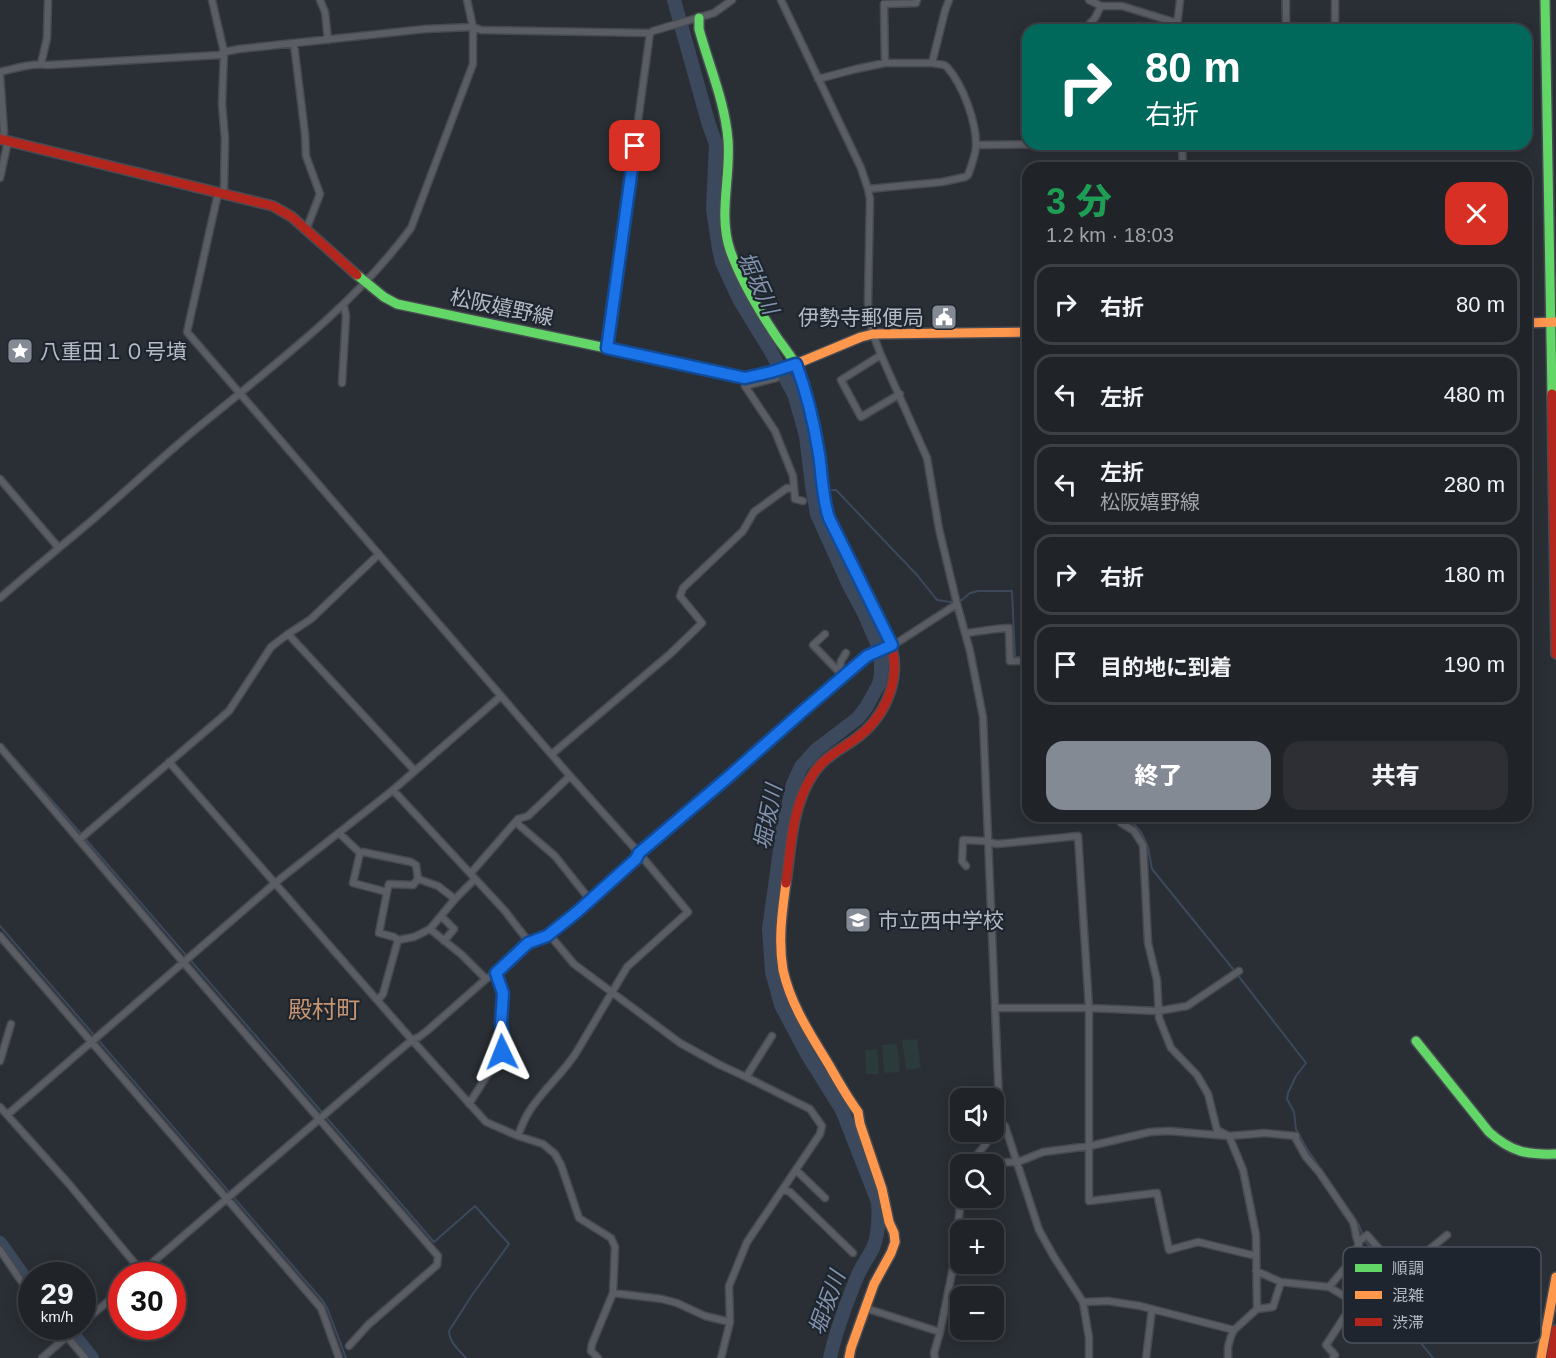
<!DOCTYPE html>
<html lang="ja">
<meta charset="utf-8">
<style>
:root{--surface:#202328;--page:#2d2f34;--text:#f1f3f6;--muted:#a2a4a8;--line:#3d4045;--accent:#848a93}
body{margin:0;font-family:Helvetica,"Noto Sans JP",sans-serif;background:var(--page);color:var(--text);height:100vh;display:flex;flex-direction:column;font-size:22px;white-space:nowrap}
*{box-sizing:border-box;margin:0}
p{font-size:20px;color:var(--muted)}
.icon{flex:none;width:33px;height:33px;fill:none;stroke:currentColor;stroke-width:2;stroke-linecap:round;stroke-linejoin:round}
.map{position:relative;flex:1;overflow:hidden}
.panel{position:absolute;left:1022px;top:162px;width:510px;height:660px;display:flex;flex-direction:column;background:var(--surface);border-radius:18px;box-shadow:0 3px 15px #0003,0 0 0 2px var(--line)}
.panel>*{flex:none}
.top-card{position:absolute;left:1022px;top:24px;width:510px;height:126px;border-radius:18px;box-shadow:0 3px 15px #0003,0 0 0 2px var(--line);background:#00695c;color:#fff;overflow:hidden}
.tools{position:absolute;left:950px;top:1088px;display:grid;gap:12px}
.tools a{display:grid;place-items:center;width:54px;height:54px;border-radius:12px;background:var(--surface);box-shadow:0 3px 15px #0003,0 0 0 2px var(--line);font-size:30px}
.speed{position:absolute;left:18px;top:1262px;display:flex;gap:12px;font-size:30px;font-weight:700;text-align:center}
.speed>*{display:grid;place-content:center;width:78px;height:78px;border-radius:50%;background:var(--surface);box-shadow:0 3px 15px #0003,0 0 0 2px var(--line);line-height:1}
.speed small{font-size:15px;font-weight:400}
.speed .limit{border:9px solid #d22;background:#fff;color:#111}
.pin{position:absolute;display:grid;place-items:center;width:51px;height:51px;color:#fff;margin:-26px;border-radius:12px;box-shadow:0 3px 9px #0006}
.me{position:absolute;width:66px;margin:-33px;rotate:358deg;stroke-linejoin:round;filter:drop-shadow(0 0 4px #0008)}
.turn{display:flex;align-items:center;gap:21px;height:126px;padding:0 24px;font-size:27px}
.turn .icon{width:78px;height:78px;stroke-width:2.5}
.turn b{display:block;font-size:42px;line-height:51px}
.round{display:grid;place-items:center;flex:none;width:63px;height:63px;border-radius:18px;background:var(--page)}
.overview{display:flex;align-items:center;justify-content:space-between;height:102px;padding:0 24px}
h1{font-size:36px;font-weight:800;line-height:45px;color:#1e9e55}
.cta{display:flex;gap:12px;margin-top:auto;padding:12px 24px}
.cta a{flex:1;height:69px;border-radius:18px;background:var(--accent);color:#fff;font-size:24px;font-weight:800;line-height:69px;text-align:center}
.cta a+a{background:var(--page);color:var(--text)}
ul{padding:0;list-style:none}
li{display:flex;align-items:center;gap:18px;height:81px;margin:0 12px 9px;padding:0 12px;border:3px solid var(--line);border-radius:18px}
li div{flex:1}
li b{display:block;font-size:22px}
li em{font-style:normal}
.map>svg:first-child{display:block}
.green{fill:#2b3a3b}
.lines{fill:none;stroke-linecap:round;stroke-linejoin:round}
.stream{stroke:#3c495c;stroke-width:2}
.river{stroke:#3c495c;stroke-width:14}
.street-casing{stroke:#464a4f;stroke-width:9}
.fast-casing{stroke:#484b52;stroke-width:12}
.slow-casing{stroke:#484b52;stroke-width:12}
.jam-casing{stroke:#484b52;stroke-width:12}
.street{stroke:#5a5d64;stroke-width:6}
.fast{stroke:#63d668;stroke-width:9}
.slow{stroke:#ff974d;stroke-width:9}
.jam{stroke:#b3261e;stroke-width:9}
.route-casing{stroke:#114b97;stroke-width:15}
.route{stroke:#1a73e8;stroke-width:10}
.labels{text-anchor:middle;dominant-baseline:central;stroke-width:4.5;stroke-linejoin:round;paint-order:stroke}
.street-label{font-size:21px;fill:#b5bbc5;stroke:#1f252f}
.poi-label{font-size:21px;fill:#b5bbc5;stroke:#1f252f;text-anchor:start}
.water-label{font-size:22px;font-style:italic;fill:#8192aa;stroke:#1f252f}
.quarter-label{font-size:24px;fill:#c7946f;stroke:#1f252f}
.key{fill:#1f252f;stroke:#4c525c;stroke-width:1.5}
.key-label{font-size:16px;fill:#b5bbc5}
</style>
<div class="map">
<svg width="1556" height="1358" viewBox="0 0 1556 1358">
<rect width="100%" height="100%" fill="#2a2f35"/>
<path class="green" d="M917 1039 921 1068 906 1070 902 1040Z
M897 1044 900 1072 884 1073 882 1045Z
M877 1049 879 1074H866L865 1050Z"/>
<g class="lines">
<path class="stream" d="M1282 0 1283 23
M832 490H836L917 575 937 600 950 602 962 600 970 593 978 591H1012L1015 657H1028
M14 758 63 813 434 1242 475 1206 509 1244 472 1295 449 1331C449 1342 459 1350 466 1358
M1123 816 1132 822 1141 832 1148 847 1152 869 1233 969 1306 1063 1296 1076 1288 1093 1287 1099 1294 1112 1296 1129 1307 1149 1359 1225 1365 1241 1376 1255 1395 1285 1409 1328 1433 1358
M0 926 323 1301 328 1310 346 1358"/>
<path class="river" d="M674 0 709 125 716 144 713 209 719 249 722 262 739 299 770 350 794 394 800 414 806 436 812 486 817 514 849 585 864 613 877 643 881 658V674L879 684 867 706 858 718 816 750 801 767 793 784 783 829 769 929 772 972 781 1005 807 1054 842 1110 878 1202C879 1217 879 1234 873 1248 868 1258 861 1267 857 1277 846 1304 836 1330 830 1358
M0 1243 32 1288
M63 1326 74 1335 92 1358"/>
<defs>
<path id="street" d="M212 0 224 52 222 104 225 139 224 188 217 198 187 332 570 776 639 853 688 912 627 967 576 1053C563 1073 544 1089 530 1110 525 1118 521 1127 518 1136
M320 0 325 12 328 40
M781 0 861 168 868 189 870 199 868 303 871 324 873 334 881 355 927 458 939 529 957 604 970 651 983 717 1000 1126 970 1164
M1089 0 1101 6
M1286 0V28
M1177 26 1180 0
M1178 29 1335 27V0
M1084 30 1095 18 1101 6H1122L1177 23
M294 44 305 134 306 156 320 194 306 230
M885 63 884 4 916 3 917 0
M932 63 945 11 949 0
M41 64 47 38 48 0
M0 72C16 68 32 63 48 65L220 55 224 52 239 49 425 29 473 27 481 30 650 33 653 31 714 13 732 0
M0 75 4 132 2 140
M818 79 856 69 885 63H932L944 65 947 67C963 85 977 123 976 147 975 156 971 167 968 175L965 177 942 182 868 189
M1182 144 1183 168
M976 145 1074 144
M0 178 8 141
M607 348 650 33
M881 355 841 380 861 417 900 394
M771 372 776 378 745 386 775 431 793 476 795 499 803 501
M342 383 346 316 344 306
M0 479 58 547
M0 598C30 572 60 547 90 522 126 491 160 459 196 429 271 367 353 307 411 228L473 64V27L467 0
M965 633C977 632 997 628 1009 628L1010 661H1028
M288 634 415 771
M825 634 813 645 843 676
M892 646 957 604
M839 673 841 661 846 653
M0 747 183 962 438 1256 437 1265 368 1325 349 1346
M552 754 670 654 702 623 680 596 683 588 743 531 754 512 787 488 794 489
M169 762 412 1040 486 1122 518 1136 543 1144 555 1154 561 1165 579 1218 611 1238 615 1247 613 1293 592 1344 591 1351 598 1358
M393 790 505 911 525 937 528 943
M1118 816 1121 823 1134 831 1143 845 1148 943 1157 980 1159 1018 1171 1048 1197 1075 1208 1094 1217 1130 1229 1136 1243 1170 1256 1235 1257 1309
M518 819 519 825 555 856 590 900
M339 833 360 853 353 883 387 892 379 933 394 937 398 940
M80 839 229 711 271 647 288 634 311 619 379 554
M360 853 363 852 411 862 416 865 418 879 438 886 455 899
M966 866 962 861 963 840 984 841 997 844 1078 836 1089 1008V1201L1157 1193 1169 1250 1198 1242 1256 1256
M471 873 518 819 528 816 570 776
M387 892 389 884 413 885 418 879
M441 916 454 929 444 941
M430 929 462 955 486 979
M0 936 321 1308 339 1358
M547 936 553 939 574 964 680 1043 720 1065 746 1077 810 1109 822 1126 820 1134 747 1242 729 1286 730 1322 721 1358
M378 1000 383 994 398 940 414 937 430 929 455 899 475 879
M995 1008H1089L1158 1011 1187 1006 1239 971
M0 1061 11 1024
M746 1077 772 1036
M469 1104 498 1058 503 1047V1035L500 1023 503 993 496 973
M0 1107 69 1184 142 1272
M7 1115 275 883 393 790 501 696
M1000 1126H1005L1039 1230 1054 1257 1083 1302 1089 1338V1358
M974 1160 987 1163 1018 1162 1043 1152 1090 1146 1150 1132 1169 1131 1229 1136 1265 1133 1296 1136V1139L1306 1157 1319 1172 1353 1222C1356 1229 1355 1237 1359 1244L1346 1267 1329 1287
M796 1170 825 1198
M783 1190 790 1192 853 1253
M1358 1242 1367 1235 1380 1250 1396 1277
M0 1250 32 1297
M1256 1271 1281 1282
M138 1275 388 1060 412 1040 419 1037 428 1030 486 979 496 973 528 943 547 936 577 912 636 859 639 853 726 779 804 710 867 656 889 647
M613 1293 662 1299 677 1303 705 1316 730 1322
M1083 1302 1108 1301 1140 1306 1234 1330
M1359 1305 1396 1277 1447 1235
M865 1308 940 1332
M82 1323 122 1290
M58 1326 85 1358
M42 1358 79 1326
M935 1358 934 1353 940 1332 955 1258 961 1197
M1146 1358 1152 1309
M1228 1358V1347L1231 1336 1234 1330 1257 1309 1273 1307 1281 1282 1329 1287 1359 1305 1345 1316 1326 1345 1335 1355 1333 1358"/>
<path id="fast" d="M1545 0 1552 394
M699 18V29C709 66 725 102 728 140 731 177 718 214 730 250 741 281 759 311 778 339 784 347 791 356 796 365 804 379 809 406 813 422
M357 275 384 297 397 304 644 356
M1416 1041 1489 1132C1511 1152 1527 1155 1556 1154"/>
<path id="slow" d="M1526 323 1556 322
M644 356 745 378 771 372 796 364 861 337 873 334 1028 332
M813 422 819 454 824 494 829 518 892 648
M786 883C782 912 778 941 783 970 791 1006 811 1035 829 1065 838 1081 847 1097 858 1112L860 1124 882 1189 889 1222 894 1233 895 1242 891 1253 874 1284 851 1348 849 1358
M1541 1358 1556 1277"/>
<path id="jam" d="M0 139 273 206 292 217 357 275
M1552 394 1556 654
M786 883C791 847 792 807 812 776 822 759 838 751 854 740 883 720 901 683 892 648
M1551 1358 1556 1330"/>
</defs>
<use href="#street" class="street-casing"/>
<use href="#fast" class="fast-casing"/>
<use href="#slow" class="slow-casing"/>
<use href="#jam" class="jam-casing"/>
<use href="#street" class="street"/>
<use href="#fast" class="fast"/>
<use href="#slow" class="slow"/>
<use href="#jam" class="jam"/>
</g>
<g class="lines">
<defs>
<path id="route" d="M502 1052 504 1042 501 1023 503 993 496 973 528 943 547 936 577 912 636 859 639 853 726 779 804 710 867 656 892 645 829 518C822 497 822 475 819 454 814 423 807 393 796 364L771 372 745 378 607 348 635 146"/>
</defs>
<use href="#route" class="route-casing"/>
<use href="#route" class="route"/>
</g>
<defs>
<symbol id="civic-square" viewBox="-11 -11 22 22"><rect x="-9" y="-9" width="18" height="18" rx="4" fill="#848a93" stroke="#1f252f"/><path d="M-.6-6.5H3V-4.5H.6V-3L4-1V1h2V6H-6V1h2V-1L-.6-3ZM-1.2 2.5V6h2.4V2.5Z" fill="#fff"/></symbol>
<symbol id="sight-square" viewBox="-11 -11 22 22"><rect x="-9" y="-9" width="18" height="18" rx="4" fill="#848a93" stroke="#1f252f"/><path d="M0-6L1.8-2.2L6-1.7L2.9 1.2L3.7 5.4L0 3.3L-3.7 5.4L-2.9 1.2L-6-1.7L-1.8-2.2Z" fill="#fff"/></symbol>
<symbol id="school-square" viewBox="-11 -11 22 22"><rect x="-9" y="-9" width="18" height="18" rx="4" fill="#848a93" stroke="#1f252f"/><path d="M0-5L7-2L0 1L-7-2ZM-4 1L0 2.5L4 1V4Q0 6-4 4Z" fill="#fff"/></symbol>
</defs>
<g fill-rule="evenodd">
<use href="#civic-square" x="929" y="302" width="30" height="30"/>
<use href="#sight-square" x="5" y="336" width="30" height="30"/>
<use href="#school-square" x="843" y="905" width="30" height="30"/>
</g>
<g class="labels">
<g class="street-label">
<text transform="translate(502 307) rotate(12)">松阪嬉野線</text>
</g>
<g class="poi-label">
<text x="924" y="317" text-anchor="end">伊勢寺郵便局</text>
<text x="40" y="351">八重田１０号墳</text>
<text x="878" y="920">市立西中学校</text>
</g>
<g class="water-label">
<text transform="translate(758 283) rotate(65)">堀坂川</text>
<text transform="translate(768 817) rotate(-79)">堀坂川</text>
<text transform="translate(827 1303) rotate(-70)">堀坂川</text>
</g>
<g class="quarter-label">
<text x="324" y="1009">殿村町</text>
</g>
</g>
<rect x="1343" y="1247" width="198" height="96" rx="9" class="key"/>
<rect x="1355" y="1264" width="27" height="8" fill="#63d668"/>
<rect x="1355" y="1291" width="27" height="8" fill="#ff974d"/>
<rect x="1355" y="1318" width="27" height="8" fill="#b3261e"/>
<g class="key-label">
<text x="1392" y="1274">順調</text>
<text x="1392" y="1301">混雑</text>
<text x="1392" y="1328">渋滞</text>
</g>
</svg>
<div class="tools">
<a><svg class="icon" aria-label="sound" viewBox="0 0 24 24"><path d="M4 9h4l5-4v14l-5-4H4zM17 9q2 3 0 6"/></svg></a>
<a><svg class="icon" aria-label="search" viewBox="0 0 24 24"><circle cx="10" cy="10" r="6"/><path d="M15 15l6 6"/></svg></a>
<a>+</a>
<a>−</a>
</div>
<div class="speed"><div>29<small>km/h</small></div><div class="limit">30</div></div>
<div class="pin" style="left:635px;top:146px;background:#d93025"><svg class="icon" aria-label="arrive" viewBox="0 0 24 24"><path d="M6 21V4h12l-3 4 3 4H6"/></svg></div>
<svg class="me" style="left:502px;top:1052px" viewBox="-20 -20 40 40"><path d="M0-17L14 15 0 8-14 15z" fill="#1a73e8" stroke="#fff" stroke-width="4"/></svg>
<div class="top-card">
<div class="turn"><svg class="icon" aria-label="right" viewBox="0 0 24 24"><path d="M7 20v-9h11M14 6l5 5-5 5"/></svg><div><b>80 m</b>右折</div></div>
</div>
<section class="panel">
<div class="overview"><div><h1>3 分</h1><p>1.2 km · 18:03</p></div><a class="round" style="background:#d93025;color:#fff"><svg class="icon" aria-label="close" viewBox="0 0 24 24"><path d="M6 6l12 12M18 6L6 18"/></svg></a></div>
<ul>
<li><svg class="icon" aria-label="right" viewBox="0 0 24 24"><path d="M7 20v-9h11M14 6l5 5-5 5"/></svg><div><b>右折</b></div><em>80 m</em></li>
<li><svg class="icon" aria-label="left" viewBox="0 0 24 24"><path d="M17 20v-9H6M10 6l-5 5 5 5"/></svg><div><b>左折</b></div><em>480 m</em></li>
<li><svg class="icon" aria-label="left" viewBox="0 0 24 24"><path d="M17 20v-9H6M10 6l-5 5 5 5"/></svg><div><b>左折</b><p>松阪嬉野線</p></div><em>280 m</em></li>
<li><svg class="icon" aria-label="right" viewBox="0 0 24 24"><path d="M7 20v-9h11M14 6l5 5-5 5"/></svg><div><b>右折</b></div><em>180 m</em></li>
<li><svg class="icon" aria-label="arrive" viewBox="0 0 24 24"><path d="M6 21V4h12l-3 4 3 4H6"/></svg><div><b>目的地に到着</b></div><em>190 m</em></li>
</ul>
<div class="cta"><a>終了</a><a>共有</a></div>
</section>
</div>
